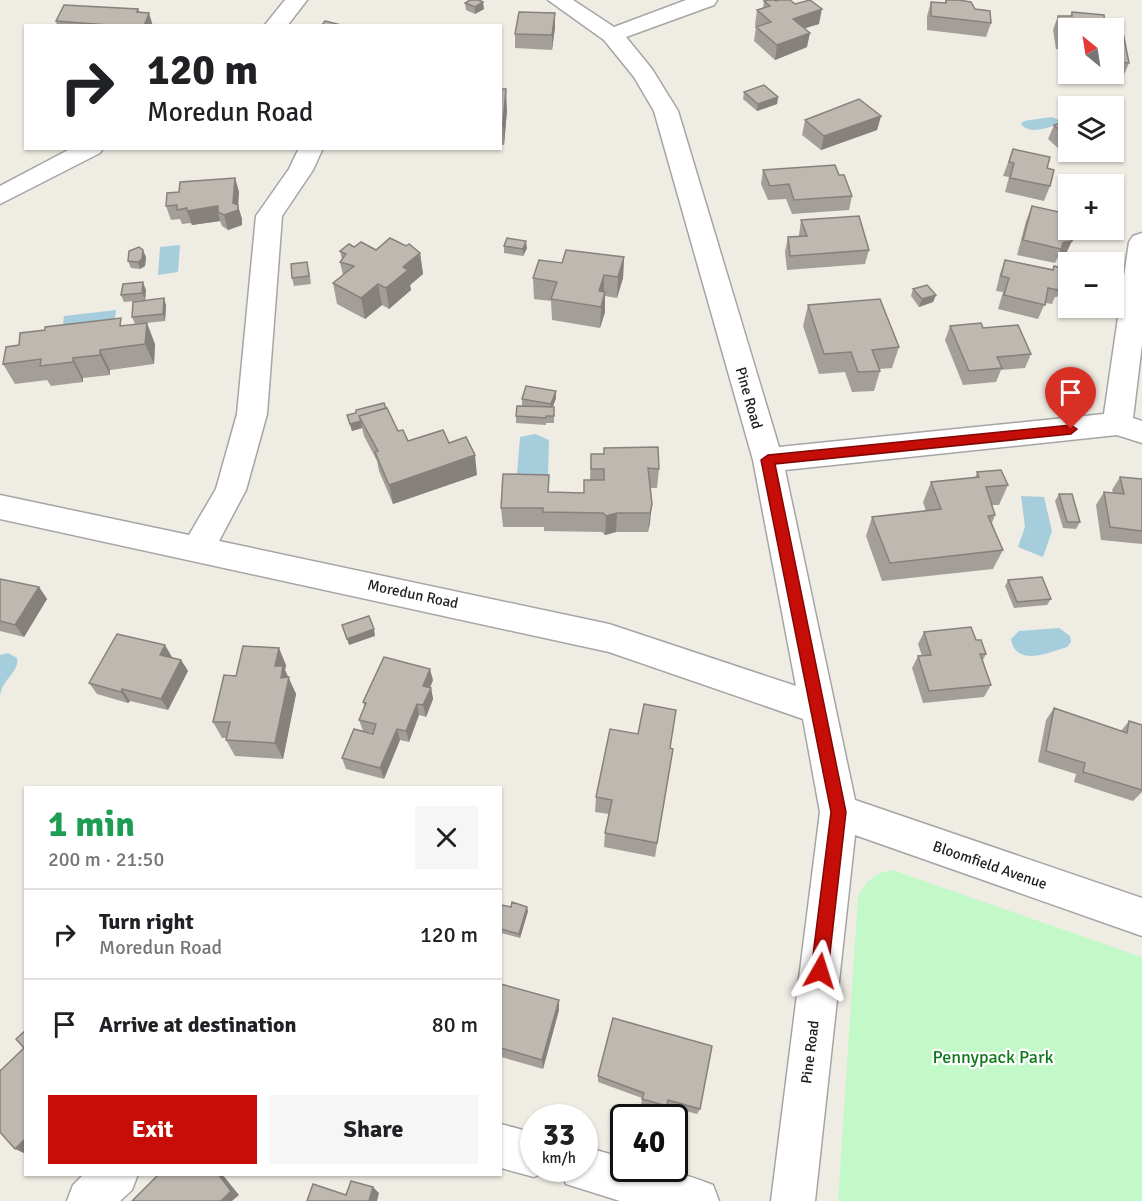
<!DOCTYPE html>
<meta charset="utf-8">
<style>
:root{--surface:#fff;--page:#f6f6f6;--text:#202124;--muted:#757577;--line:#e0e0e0;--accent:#c60d07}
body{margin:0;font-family:Signika,sans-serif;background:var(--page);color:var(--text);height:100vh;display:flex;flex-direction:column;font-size:22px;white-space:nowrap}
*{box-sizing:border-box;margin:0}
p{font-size:20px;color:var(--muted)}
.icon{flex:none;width:33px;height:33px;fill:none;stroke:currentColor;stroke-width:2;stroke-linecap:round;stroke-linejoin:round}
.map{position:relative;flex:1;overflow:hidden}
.drawer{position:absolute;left:24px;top:786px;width:478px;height:390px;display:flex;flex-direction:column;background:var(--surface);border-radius:0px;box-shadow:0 2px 4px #0004}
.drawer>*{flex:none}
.guide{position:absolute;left:24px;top:24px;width:478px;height:126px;border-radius:0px;box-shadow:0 2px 4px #0004;background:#fff;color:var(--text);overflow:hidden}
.needle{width:39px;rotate:330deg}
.tools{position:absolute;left:1058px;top:18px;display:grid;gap:12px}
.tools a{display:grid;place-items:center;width:66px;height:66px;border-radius:0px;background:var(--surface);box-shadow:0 2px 4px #0004;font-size:30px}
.speed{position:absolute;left:520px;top:1104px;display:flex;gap:12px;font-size:30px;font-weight:700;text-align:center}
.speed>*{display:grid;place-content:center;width:78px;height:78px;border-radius:50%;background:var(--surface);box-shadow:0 2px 4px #0004;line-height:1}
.speed small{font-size:15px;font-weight:400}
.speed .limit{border:3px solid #111;border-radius:9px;background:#fff;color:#111}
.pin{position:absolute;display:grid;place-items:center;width:51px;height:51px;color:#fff;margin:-62px -26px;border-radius:50% 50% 50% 0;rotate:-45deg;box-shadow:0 0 6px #0007}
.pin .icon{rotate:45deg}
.me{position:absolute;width:66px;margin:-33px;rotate:6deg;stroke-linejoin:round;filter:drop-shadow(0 0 4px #0008)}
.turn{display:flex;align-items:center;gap:21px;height:126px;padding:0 24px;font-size:27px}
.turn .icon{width:78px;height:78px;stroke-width:2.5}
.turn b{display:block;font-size:42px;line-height:51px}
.round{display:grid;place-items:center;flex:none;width:63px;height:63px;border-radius:0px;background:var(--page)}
.headline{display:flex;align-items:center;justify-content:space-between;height:102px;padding:0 24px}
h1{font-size:36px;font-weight:700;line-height:45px;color:#1e9e55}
.button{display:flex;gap:12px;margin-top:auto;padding:12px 24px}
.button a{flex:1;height:69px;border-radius:0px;background:var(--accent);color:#fff;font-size:24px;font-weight:700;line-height:69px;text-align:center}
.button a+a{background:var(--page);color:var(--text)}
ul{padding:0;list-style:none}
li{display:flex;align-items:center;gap:18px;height:90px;padding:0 24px;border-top:2px solid var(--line)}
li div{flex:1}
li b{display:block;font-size:22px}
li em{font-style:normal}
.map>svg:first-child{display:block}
.park{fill:#c3f8c9}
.water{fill:#a6cddb}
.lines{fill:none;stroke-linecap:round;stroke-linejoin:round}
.minor-casing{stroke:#a5a5a5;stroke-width:3}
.minor{fill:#fff;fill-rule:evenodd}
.wall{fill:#a49e98}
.shaded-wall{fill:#86817c}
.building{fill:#bfb8b1;stroke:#86817c;stroke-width:1.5}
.route{fill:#c60d07;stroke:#810805;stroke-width:1.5}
.labels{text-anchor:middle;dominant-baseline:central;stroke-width:4.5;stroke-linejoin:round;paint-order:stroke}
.street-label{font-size:15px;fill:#1e1e1e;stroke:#fff}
.near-park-label{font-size:18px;fill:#0f791b;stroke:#fff}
</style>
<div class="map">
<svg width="1142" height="1201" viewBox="0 0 1142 1201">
<rect width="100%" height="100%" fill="#efece4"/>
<path class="park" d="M892 870 1142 957V1201H838L858 897C866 881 874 873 892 870Z"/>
<path class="water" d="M1052 117 1059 120V124C1047 128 1029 135 1021 124L1024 121Z
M180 245 178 272 158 275 160 247Z
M116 310 114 327 62 333 64 316Z
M535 434 549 440 548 476 524 478 517 474 520 437Z
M1021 496 1044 497 1052 531 1043 557 1018 547 1025 527Z
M1059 628 1070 636 1071 642 1067 647C1050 652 1016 668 1011 639L1019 631Z
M8 653 17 658C20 672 2 679 0 696V655Z"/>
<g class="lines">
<defs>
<path id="minor" d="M285 0H307L287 26H264Z
M548 0H573L614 27 686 0H717L714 5 626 37 652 69 678 111 779 447 1104 414 1129 242 1133 236 1142 233V344L1133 418 1142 421V443L1117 435 785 470 855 800 1142 898V936L855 835 815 1201H771L820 812 803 719 609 652 0 519V495L189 535 216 489 237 414 256 216 289 169 299 148H323L313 170 282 216 267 414 246 490 219 541 609 624 796 686 753 460 654 111 634 77 604 40Z
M72 148H103L100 153 0 204V186Z
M501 1124 534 1133V1168H550L549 1170 534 1177 501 1168Z
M585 1147 624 1158V1168C658 1168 681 1172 713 1185L719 1201H620L566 1184 560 1168H585Z
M84 1174H138L132 1190 120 1201H67L73 1185Z"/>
</defs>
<use href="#minor" class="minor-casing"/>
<use href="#minor" class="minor"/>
</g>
<path class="wall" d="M945 0H958L975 9 991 23 986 37 927 30V16L931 2 945 3Z
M764 1 819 24 804 28 807 47 775 60 754 41 756 27H757L755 25 757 10 763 8Z
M465 3 484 9 475 14 466 10Z
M138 9 140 12 153 26H57L56 21Z
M1072 12 1104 15 1105 27 1122 28 1129 63 1123 77 1096 75V74H1113V28H1068V50L1056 49 1053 30 1058 16H1070Z
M555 27 552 50 515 48V34Z
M501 89 507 110 504 145H501Z
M744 92 778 97 777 104 757 111 743 99Z
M1090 101 1105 106H1088Z
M881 116 877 130 821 150 802 135 805 120Z
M1068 118V152H1101L1070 159 1048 139 1054 125 1066 122Z
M1013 149 1047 168 1050 186 1044 201 1005 192 1009 177 1003 176Z
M763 170 839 175 852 196 849 210 792 214 786 199 768 200 761 184Z
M235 178 239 192 238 206 242 219V225L228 230 222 226 220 221 192 225 191 223 182 224 180 219 171 220 166 206 179 192Z
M1032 206 1065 256 1058 257 1055 263 1017 255 1026 221Z
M801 220 869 250 865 264 787 270 785 252 788 237 799 236V235Z
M504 246 527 248 523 256 504 253Z
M354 247 420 253 423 274 410 285 411 290 389 309 382 305 365 319 337 304 333 283 343 275 340 262 342 259 340 251Z
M146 257 145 266 140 269 131 268 128 261Z
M624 257 623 278 617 298 605 296V312L600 328 552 320 551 301 534 299 533 278 562 263Z
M1005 260 1052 269 1054 266 1064 283 1057 297H1055L1052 304 1045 303 1038 319 998 309 1003 292 996 291 1000 274Z
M309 269 311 284 294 286 292 278Z
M913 289 936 295 933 302 919 307 911 296Z
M146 290 145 300 124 302 121 295Z
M164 298 166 306 165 321 135 324 132 317Z
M808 305 899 347 892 368 879 369 880 371 874 391 852 392 845 372 819 374 803 326Z
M124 326 155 344 154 364 110 370V375L83 378V382L51 386 47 380 15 384 3 364 19 345Z
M950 326 983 328 1031 354 1025 368 1001 370 996 382 963 385 945 340Z
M556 391V398L553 407H554V423H546V425L516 423V416L526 406H522V399Z
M386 408 398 431 408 441 449 443 477 475 393 504 379 471 377 461 364 436 362 428 352 431 347 415Z
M591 454 659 469 657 488H650V523L648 532H616L605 535 602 532 544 531V527H503L501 508 584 493 590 480Z
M977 472 1008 485 999 505H992L995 515 992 523 1003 550 993 569 882 581 866 536 872 517 926 511 923 502 931 482 975 478Z
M1120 477 1142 479V544L1101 540 1096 505 1104 492 1113 493 1112 490Z
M1059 494 1080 522 1076 529 1063 528 1055 501Z
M0 579 39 587 47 599 24 637 0 631Z
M1008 580 1051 599 1047 605 1014 608 1005 586Z
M924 632 976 640 986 654 983 660 991 685 984 697 923 703 912 668 918 656H922L918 644Z
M172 657 181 660 188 671 168 710 130 701 128 703 97 694 89 683Z
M286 665 285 670 296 694 283 759 235 756 226 740V738H222L213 722 236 676Z
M433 680 430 688H431L433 699 426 717 419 715 409 742 400 740 384 779 346 769 342 758 373 733 363 731 359 720 365 708 363 702Z
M1054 708 1121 731 1129 721 1142 725V792L1133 801 1074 782 1076 774 1038 762 1046 720Z
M670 748 673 749 655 857 604 847 605 833 609 814 595 812 596 797Z
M501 905 528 911 520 938 501 933Z
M501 984 559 1010 543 1069 501 1057Z
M598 1076 700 1109 697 1114 667 1106 665 1111 641 1105 642 1098 598 1082Z"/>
<path class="shaded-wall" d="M483 2 484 9 475 14V7Z
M822 9 819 24 790 33 793 19Z
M149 13 153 26H144Z
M555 13V27L552 50V35Z
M810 33 807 47 775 60 777 45Z
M506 89 507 110 504 145 503 124Z
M778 97 777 104 757 111 758 104Z
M881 116 877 130 821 150 824 136Z
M1117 120 1113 129V121Z
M1118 131 1113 142V132Z
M1073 152H1101L1070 159Z
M235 178 239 192 238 206 242 219V225L228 230 224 215 233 203Z
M218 206V212L220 221 192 225 187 211Z
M526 241 527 248 523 256V249Z
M1072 241 1065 256 1058 257 1063 243Z
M143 250 146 257 145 266 140 269 138 262Z
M420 253 423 274 410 285 411 290 389 309 386 288 403 267Z
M624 257 623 278 617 298 618 277Z
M604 275V296L599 291Z
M143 282 146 290 145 300 142 293Z
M378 284 382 305 365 319 361 298Z
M605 292V312L600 328 601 307Z
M936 295 933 302 919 307 922 299Z
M164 298 166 306 165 321 163 314Z
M147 323 155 344 154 364 145 344Z
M100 350 110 370V375L100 355Z
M73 358 83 378V382L73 362Z
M556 391V398L551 411V404Z
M361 421 362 428 352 431 350 424Z
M475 455 477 475 393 504 389 485Z
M652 504 650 523 648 532 650 513Z
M617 513 616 532 605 535 606 516Z
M39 587 47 599 24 637 15 625Z
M374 629 375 636 349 645 347 639Z
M165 645 172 657 167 666 160 655Z
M279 648 286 665 285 670 296 694 283 759 275 743V666Z
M181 660 188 671 168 710 161 699Z
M430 669 433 680 426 698 423 686Z
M431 688 433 699 426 717 423 705Z
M122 689 130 701 128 703 121 692Z
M417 704 419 715 409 742 406 731Z
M397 729 400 740 384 779 380 768Z
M527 907 528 911 520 938 519 934Z
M559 1000V1010L543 1069 542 1060Z
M26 1138V1154L15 1149Z
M218 1174H222L239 1195 232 1201H221Z
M373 1187 379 1193 377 1201H369Z"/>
<path class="building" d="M470 0H479L483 2 475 7 465 3Z
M769 0H774L776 1 779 0H790L795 4 810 0 822 9 793 19 810 33 777 45 756 27 771 22 757 10 770 6 764 1Z
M946 0H958L971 2 975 9 990 11 991 23 931 16V2L946 3Z
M64 5 138 9 137 12 149 13 144 26H121L56 21Z
M519 12 555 13 552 35 515 34Z
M1072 12 1104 15 1105 27 1122 28 1129 63 1113 61V28H1068V35H1061L1058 16H1072Z
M325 21 345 26H321Z
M764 85 778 97 758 104 744 92Z
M501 89H506L503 124H501Z
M859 99 881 116 824 136 805 120Z
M1102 100 1105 106H1093L1090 101Z
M1068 121V138L1054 125Z
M1113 126 1118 131 1113 132Z
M1013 149 1050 157 1047 168 1054 170 1050 186 1010 178 1014 163 1009 162Z
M835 165 839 175H844L852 196 794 200 789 184 770 186 763 170Z
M235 178 233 203 238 205V210L224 215 218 212V206L187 211V208L177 210V205L166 206 167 193 179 192 180 182Z
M1032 206 1068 214V230H1074L1072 241 1063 243 1061 249 1023 240Z
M859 216 869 250 790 256 788 237 807 236 801 220Z
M390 238 406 246 409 244 420 253 403 267 408 270 386 288 378 284 361 298 333 283 354 266 340 262 346 254 340 251 349 244 354 247 361 242 376 250Z
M507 238 526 241 523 249 504 246Z
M139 247 143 250 142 259 138 262 128 261 129 251Z
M566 250 624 257 618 277 604 275 599 291 605 292 601 307 551 299 557 282 533 278 539 260 562 263Z
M1005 260 1053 270 1054 266 1065 269 1064 283 1060 282 1058 290 1048 288 1045 305 1004 295 1009 278 1001 276Z
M307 262 309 276 292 278 291 264Z
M143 282 142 293 121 295 123 284Z
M927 285 936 295 922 299 913 289Z
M164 298 163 314 132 317 133 302Z
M880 299 899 347 872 350 880 371 858 372 851 352 824 354 808 305Z
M121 318 120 326 147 323 145 344 100 350V355L73 358V362L40 366 41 359 3 364 6 347 19 345 20 333 45 330V327Z
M981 323 983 328 1018 325 1031 354 997 357 1002 368 969 371 950 326Z
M526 386 556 391 551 404 522 399Z
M384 403 386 408 359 416 361 421 350 424 347 415 356 413V410Z
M517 406 554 407V416H546V418L516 416Z
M387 408 398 431 403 430 408 441 443 430 449 443 466 437 475 455 389 485 375 452 378 451 359 416Z
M658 447 659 469 648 468 652 504 650 513H617L606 516 603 513 543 512V508H501L503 474 549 475 548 492 584 493V480H604V469H591V454H604V448Z
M1001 470 1008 485 986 487 995 515 988 516 1003 550 890 563 872 517 941 509 931 482 979 477 977 472Z
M1120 477 1142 479V531L1110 527 1104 492 1124 494Z
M1059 494H1072L1080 522H1067Z
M1042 577 1051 599 1017 602 1008 580Z
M0 579 39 587 15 625 0 621Z
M369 616 374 629 347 639 342 625Z
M971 627 976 640H981L986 654H980L991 685 929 691 918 656 931 655 924 632Z
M117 634 165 645 160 655 181 660 161 699 122 689 121 692 89 683Z
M243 646 279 648 275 666H283L281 678 289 677 275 743 226 740 230 722H213L224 675 236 676Z
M384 657 430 669 423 686 431 688 423 705 417 704 406 731 397 729 380 768 342 758 354 729 373 734 376 724 359 720 366 703 363 702Z
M644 704 676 710 670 748 673 749 657 843 605 833 612 800 596 797 610 729 638 734Z
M1054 708 1127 733 1129 721 1142 725V790L1083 772 1085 763 1046 751Z
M512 902 527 907 519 934 501 929V905L511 907Z
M501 984 559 1000 542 1060 501 1048Z
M613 1018 712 1046 700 1109 668 1100 667 1106 642 1099 644 1093 598 1076Z
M26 1030V1138L15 1149 0 1132V1071L24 1048 16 1039Z
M159 1174H218L231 1191 221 1201H132Z
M351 1181 373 1187 369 1201H307L313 1184 346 1195Z"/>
<path class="route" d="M1071 425 1077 429 1071 434 775 464 846 812 828 971 826 977 820 980 814 977 811 971 831 812 761 460 768 455Z"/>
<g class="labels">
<g class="street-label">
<text transform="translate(749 398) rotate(74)">Pine Road</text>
<text transform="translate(413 594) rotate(12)">Moredun Road</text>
<text transform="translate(990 865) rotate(19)">Bloomfield Avenue</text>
<text transform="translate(810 1052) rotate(-83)">Pine Road</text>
</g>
<g class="near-park-label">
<text x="993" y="1057">Pennypack Park</text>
</g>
</g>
</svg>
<div class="tools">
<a><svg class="needle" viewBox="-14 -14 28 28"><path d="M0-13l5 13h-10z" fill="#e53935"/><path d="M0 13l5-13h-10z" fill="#757577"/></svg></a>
<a><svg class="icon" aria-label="layers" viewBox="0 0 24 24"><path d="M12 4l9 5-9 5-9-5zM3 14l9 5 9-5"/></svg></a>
<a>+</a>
<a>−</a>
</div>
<div class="speed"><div>33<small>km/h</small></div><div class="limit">40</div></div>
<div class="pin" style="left:1071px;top:429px;background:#d93025"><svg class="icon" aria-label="arrive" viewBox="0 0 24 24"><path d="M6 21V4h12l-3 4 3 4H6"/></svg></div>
<svg class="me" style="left:820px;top:971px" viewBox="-20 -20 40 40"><path d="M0-17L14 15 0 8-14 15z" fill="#c60d07" stroke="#fff" stroke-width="4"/></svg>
<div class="guide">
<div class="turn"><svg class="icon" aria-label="right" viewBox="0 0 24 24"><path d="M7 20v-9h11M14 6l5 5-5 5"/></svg><div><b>120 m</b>Moredun Road</div></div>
</div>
<section class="drawer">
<div class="headline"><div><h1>1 min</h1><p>200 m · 21:50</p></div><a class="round"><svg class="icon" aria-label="close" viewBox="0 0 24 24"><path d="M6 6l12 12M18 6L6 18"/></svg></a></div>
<ul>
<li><svg class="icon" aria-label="right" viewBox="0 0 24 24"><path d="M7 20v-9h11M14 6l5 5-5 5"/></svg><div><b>Turn right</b><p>Moredun Road</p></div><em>120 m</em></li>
<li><svg class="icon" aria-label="arrive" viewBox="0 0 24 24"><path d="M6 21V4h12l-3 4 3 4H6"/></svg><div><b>Arrive at destination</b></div><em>80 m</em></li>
</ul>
<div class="button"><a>Exit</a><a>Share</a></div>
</section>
</div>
